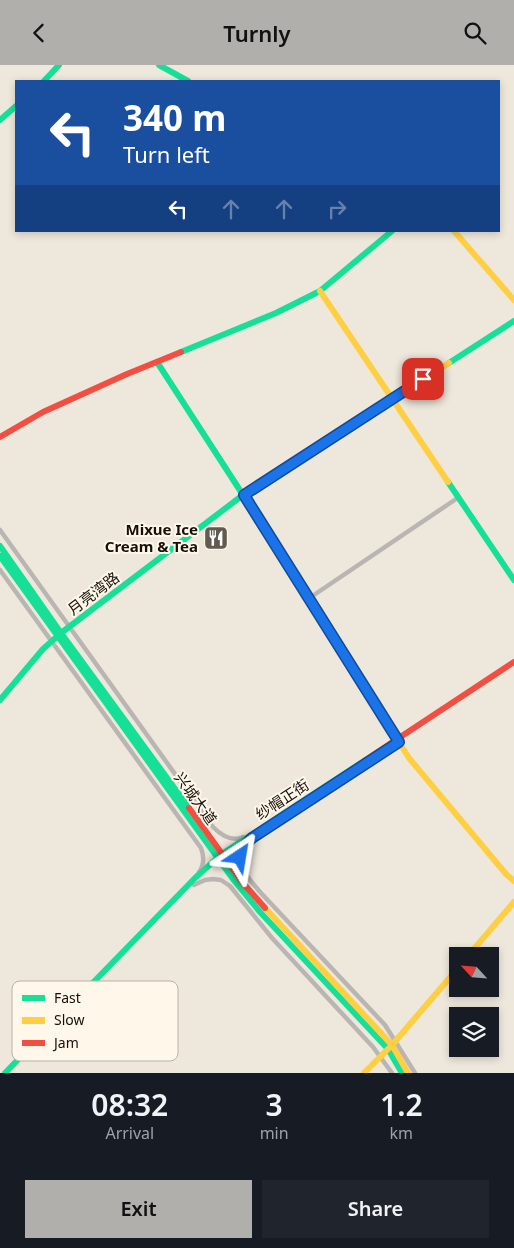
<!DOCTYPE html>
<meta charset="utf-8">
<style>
:root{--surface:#171b24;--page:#20242c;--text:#f1f3f6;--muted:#9ea1a6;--accent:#b0afac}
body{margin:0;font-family:"Noto Sans","Noto Sans SC",sans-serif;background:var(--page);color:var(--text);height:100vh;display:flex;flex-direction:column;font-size:19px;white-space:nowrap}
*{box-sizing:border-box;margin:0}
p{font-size:16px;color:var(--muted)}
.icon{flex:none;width:28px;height:28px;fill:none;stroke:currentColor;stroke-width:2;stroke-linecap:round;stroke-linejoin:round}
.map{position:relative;height:1008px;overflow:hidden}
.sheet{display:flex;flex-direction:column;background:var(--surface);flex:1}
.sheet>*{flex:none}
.top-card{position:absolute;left:15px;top:15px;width:485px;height:152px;border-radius:0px;box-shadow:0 2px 8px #0003;background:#1a4fa0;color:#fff;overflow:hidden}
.needle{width:32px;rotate:296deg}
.tools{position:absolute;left:449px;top:882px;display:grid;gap:10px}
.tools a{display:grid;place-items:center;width:50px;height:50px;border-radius:0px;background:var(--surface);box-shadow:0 2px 8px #0003;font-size:25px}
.pin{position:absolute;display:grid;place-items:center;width:42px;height:42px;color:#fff;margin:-21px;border-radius:10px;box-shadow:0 2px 8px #0006}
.me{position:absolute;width:55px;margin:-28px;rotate:33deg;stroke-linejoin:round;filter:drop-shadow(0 0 4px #0008)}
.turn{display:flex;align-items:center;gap:18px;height:105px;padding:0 25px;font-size:22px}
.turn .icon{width:65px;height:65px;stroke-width:2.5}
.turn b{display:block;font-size:35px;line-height:42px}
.lanes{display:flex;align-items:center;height:48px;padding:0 25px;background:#0003;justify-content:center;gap:25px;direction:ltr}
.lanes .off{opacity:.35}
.eta{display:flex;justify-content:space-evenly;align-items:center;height:85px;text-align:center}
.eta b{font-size:30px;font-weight:600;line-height:35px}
.action{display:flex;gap:10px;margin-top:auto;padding:10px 25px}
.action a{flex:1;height:58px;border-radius:0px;background:var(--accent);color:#111;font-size:20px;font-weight:600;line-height:58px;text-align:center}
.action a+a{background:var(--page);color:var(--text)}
header{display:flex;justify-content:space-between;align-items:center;height:65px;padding:0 25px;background:var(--accent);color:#111;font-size:22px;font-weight:600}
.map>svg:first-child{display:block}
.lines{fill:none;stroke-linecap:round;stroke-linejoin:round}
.street{stroke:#b8b5b3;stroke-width:4.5}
.fast{stroke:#16e098;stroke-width:6}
.slow{stroke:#ffcf43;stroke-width:6}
.jam{stroke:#f24e42;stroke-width:6}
.route-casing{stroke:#114b97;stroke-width:12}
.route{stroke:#1a73e8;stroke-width:9}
.labels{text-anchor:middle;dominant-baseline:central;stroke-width:4;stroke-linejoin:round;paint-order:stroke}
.poi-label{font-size:15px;font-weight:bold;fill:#151009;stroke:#fff7e9;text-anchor:end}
.street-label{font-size:15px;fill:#151009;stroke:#fff7e9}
.key{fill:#fff7e9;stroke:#b9b2a6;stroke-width:1}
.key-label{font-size:14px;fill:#151009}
</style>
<header><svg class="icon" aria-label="back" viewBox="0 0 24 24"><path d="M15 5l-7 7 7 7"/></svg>Turnly<svg class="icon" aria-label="search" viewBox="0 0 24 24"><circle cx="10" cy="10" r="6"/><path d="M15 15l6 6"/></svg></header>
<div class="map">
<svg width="514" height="1008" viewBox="0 0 514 1008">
<rect width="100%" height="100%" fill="#eee7db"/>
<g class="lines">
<path class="street" d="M0 465 213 762C221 770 232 777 243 772
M0 505 201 783C204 791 205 799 199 807
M308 534 459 432
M251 773C230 796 244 808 261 828L385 960 415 1008
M194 820 205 815 213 814 221 815 230 821 272 873 373 982 392 1008"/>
<path class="fast" d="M159 0 188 16
M44 16 59 0
M0 55 16 41
M181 287 276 248 320 226 392 166
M157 297 243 430 361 617
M449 298 514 256
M448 417 514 515
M0 481 61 568 189 743
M0 491 233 814 260 847 388 984 402 1008
M0 635 43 584 61 568 243 430 277 408
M5 1008 196 812 222 789 364 696"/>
<path class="slow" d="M454 166 514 235
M320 226 448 417
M277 408 449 298
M361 617 409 693 506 809 514 816
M265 843 392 980 408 1008
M468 891 514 837
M364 1008 392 980 458 903"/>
<path class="jam" d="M0 372 43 347 127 309 181 287
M364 696 514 597
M189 743 243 818 265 843"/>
</g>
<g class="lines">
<defs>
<path id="route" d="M240 792 244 781 252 773 399 677 244 430 423 314"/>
</defs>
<use href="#route" class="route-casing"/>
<use href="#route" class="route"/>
</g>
<defs>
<symbol id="restaurant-square" viewBox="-11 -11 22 22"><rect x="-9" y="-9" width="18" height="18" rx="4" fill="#615b52" stroke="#fff7e9"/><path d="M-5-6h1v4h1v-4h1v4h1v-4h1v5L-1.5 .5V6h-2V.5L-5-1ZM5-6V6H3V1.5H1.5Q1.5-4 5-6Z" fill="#fff"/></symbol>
</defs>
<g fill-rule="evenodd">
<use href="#restaurant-square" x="202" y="459" width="28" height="28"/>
</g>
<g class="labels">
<g class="poi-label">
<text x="198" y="464">Mixue Ice<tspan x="198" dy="17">Cream &amp; Tea</tspan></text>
</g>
<g class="street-label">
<text transform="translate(93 528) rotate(-37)">月亮湾路</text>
<text transform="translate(196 733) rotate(54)">兴城大道</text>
<text transform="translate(282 734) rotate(-33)">纱帽正街</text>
</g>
</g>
<rect x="12" y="916" width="166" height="80" rx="8" class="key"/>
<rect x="22" y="930" width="23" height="6" fill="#16e098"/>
<rect x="22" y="952" width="23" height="7" fill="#ffcf43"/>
<rect x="22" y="975" width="23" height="6" fill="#f24e42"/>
<g class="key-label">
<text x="54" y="938">Fast</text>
<text x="54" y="960">Slow</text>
<text x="54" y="983">Jam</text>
</g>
</svg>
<div class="tools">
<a><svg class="needle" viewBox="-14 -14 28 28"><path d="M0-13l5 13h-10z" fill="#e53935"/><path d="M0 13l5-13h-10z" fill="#9ea1a6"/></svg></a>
<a><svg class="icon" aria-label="layers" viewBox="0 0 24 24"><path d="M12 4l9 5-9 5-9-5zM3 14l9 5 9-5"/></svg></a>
</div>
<div class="pin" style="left:423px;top:314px;background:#d93025"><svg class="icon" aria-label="arrive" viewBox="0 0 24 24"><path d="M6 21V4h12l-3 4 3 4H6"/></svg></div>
<svg class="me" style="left:240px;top:792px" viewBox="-20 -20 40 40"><path d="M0-17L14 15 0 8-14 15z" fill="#1a73e8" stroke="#fff" stroke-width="4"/></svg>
<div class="top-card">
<div class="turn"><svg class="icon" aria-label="left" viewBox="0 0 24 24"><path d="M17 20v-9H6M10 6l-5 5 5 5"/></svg><div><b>340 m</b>Turn left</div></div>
<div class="lanes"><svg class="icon" aria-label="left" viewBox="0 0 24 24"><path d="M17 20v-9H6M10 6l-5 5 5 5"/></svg><svg class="icon off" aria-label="ahead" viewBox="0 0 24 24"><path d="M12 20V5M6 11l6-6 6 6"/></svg><svg class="icon off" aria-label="ahead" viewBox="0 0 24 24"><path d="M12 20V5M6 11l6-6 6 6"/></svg><svg class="icon off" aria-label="right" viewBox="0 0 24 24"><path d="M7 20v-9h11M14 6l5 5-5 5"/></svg></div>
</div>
</div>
<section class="sheet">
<div class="eta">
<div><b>08:32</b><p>Arrival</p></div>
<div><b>3</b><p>min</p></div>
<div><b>1.2</b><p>km</p></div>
</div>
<div class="action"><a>Exit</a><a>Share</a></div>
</section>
